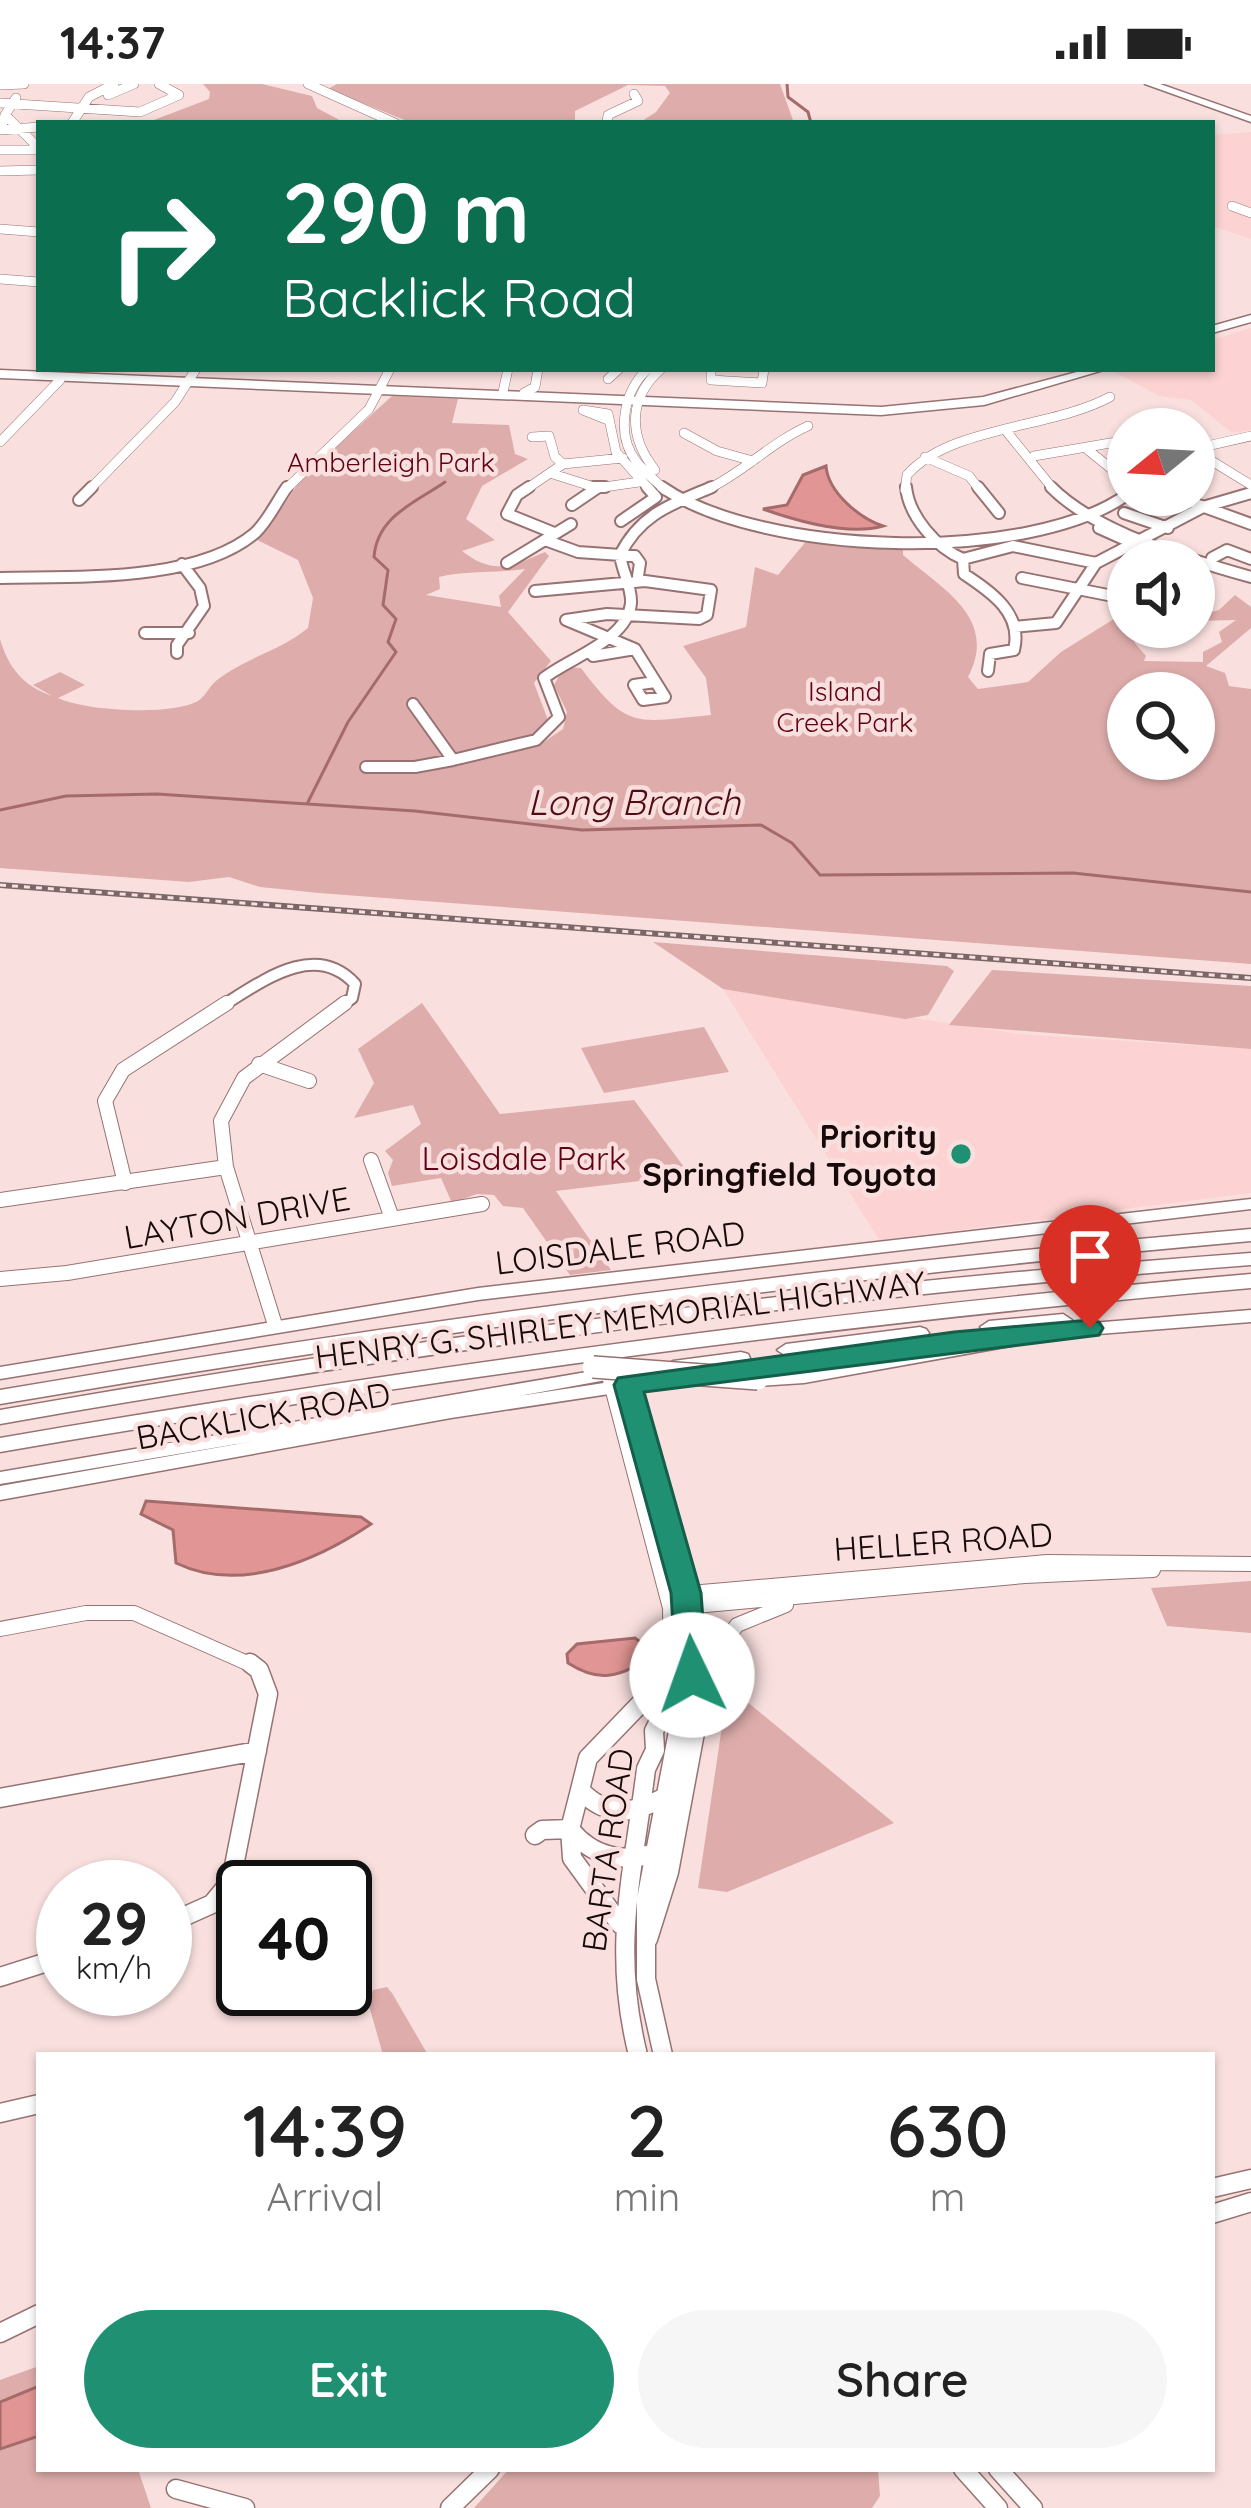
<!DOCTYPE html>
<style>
:root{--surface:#fff;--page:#f6f6f6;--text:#222;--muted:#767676;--accent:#1f9172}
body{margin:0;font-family:Quicksand,sans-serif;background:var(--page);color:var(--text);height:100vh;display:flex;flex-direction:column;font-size:45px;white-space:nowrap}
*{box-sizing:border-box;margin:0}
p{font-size:39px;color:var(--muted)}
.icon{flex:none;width:66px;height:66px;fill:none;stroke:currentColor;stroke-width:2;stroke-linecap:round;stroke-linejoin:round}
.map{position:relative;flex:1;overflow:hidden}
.drawer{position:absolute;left:36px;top:1968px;width:1179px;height:420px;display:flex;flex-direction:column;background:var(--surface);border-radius:0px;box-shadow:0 3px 9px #0004}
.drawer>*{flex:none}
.banner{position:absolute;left:36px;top:36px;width:1179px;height:252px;border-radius:0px;box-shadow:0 3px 9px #0004;background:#0b6e4f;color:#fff;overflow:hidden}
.needle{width:78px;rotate:252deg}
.tools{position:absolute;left:1107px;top:324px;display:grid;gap:24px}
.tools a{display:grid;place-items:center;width:108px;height:108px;border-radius:50%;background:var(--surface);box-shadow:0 3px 9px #0004;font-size:60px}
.speed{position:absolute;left:36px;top:1776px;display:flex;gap:24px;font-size:60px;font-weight:700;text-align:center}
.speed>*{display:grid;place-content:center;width:156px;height:156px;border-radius:50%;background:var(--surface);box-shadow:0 3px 9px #0004;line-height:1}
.speed small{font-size:30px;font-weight:400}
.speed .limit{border:6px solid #111;border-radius:18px;background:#fff;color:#111}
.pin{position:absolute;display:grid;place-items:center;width:102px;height:102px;color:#fff;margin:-123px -51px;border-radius:50% 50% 50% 0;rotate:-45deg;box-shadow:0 0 12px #0007}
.pin .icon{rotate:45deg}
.me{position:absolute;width:132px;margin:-66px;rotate:357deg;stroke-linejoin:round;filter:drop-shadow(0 0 9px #0008)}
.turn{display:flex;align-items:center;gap:42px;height:252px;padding:0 48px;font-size:54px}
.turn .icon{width:156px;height:156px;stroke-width:2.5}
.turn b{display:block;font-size:84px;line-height:102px}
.eta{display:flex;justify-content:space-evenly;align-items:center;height:204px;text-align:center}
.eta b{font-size:72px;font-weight:600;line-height:84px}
.button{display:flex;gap:24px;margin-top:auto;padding:24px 48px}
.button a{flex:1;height:138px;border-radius:72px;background:var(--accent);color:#fff;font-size:48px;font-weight:600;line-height:138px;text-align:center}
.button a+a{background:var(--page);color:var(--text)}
.status{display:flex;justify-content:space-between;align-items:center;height:84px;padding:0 60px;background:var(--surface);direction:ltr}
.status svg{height:33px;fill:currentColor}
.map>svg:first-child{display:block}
.built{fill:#fcd3d2}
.green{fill:#deadab;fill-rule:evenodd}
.water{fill:#e19594;stroke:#a56b6b;stroke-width:3}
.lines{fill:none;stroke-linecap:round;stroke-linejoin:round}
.stream{stroke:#a56b6b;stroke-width:3}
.minor-far3-casing{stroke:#977272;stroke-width:10}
.minor-far2-casing{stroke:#977272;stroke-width:14}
.minor-far1-casing{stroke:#977272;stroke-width:16}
.minor-casing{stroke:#977272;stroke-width:21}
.major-casing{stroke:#977272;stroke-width:3}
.highway-casing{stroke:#977272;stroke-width:3}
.minor-far3{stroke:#fff;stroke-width:9}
.minor-far2{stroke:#fff;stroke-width:10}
.minor-far1{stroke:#fff;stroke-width:14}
.minor{stroke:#fff;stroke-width:18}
.major{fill:#fff;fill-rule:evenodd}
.highway{fill:#fff;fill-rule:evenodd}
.rail-casing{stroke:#7a6767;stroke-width:6}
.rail{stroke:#f9e0df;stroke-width:3;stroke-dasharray:6;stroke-linecap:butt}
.highway-bridge-casing{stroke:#977272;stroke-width:24;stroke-linecap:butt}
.highway-bridge{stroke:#fff;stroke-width:21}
.route{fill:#1f9172;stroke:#145e4a;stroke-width:3}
.poi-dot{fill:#1f9172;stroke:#f9e0df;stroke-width:4.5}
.labels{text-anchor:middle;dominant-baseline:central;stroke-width:9;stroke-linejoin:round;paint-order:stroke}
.far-park-label{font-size:27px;fill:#600214;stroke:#f9e0df}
.poi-label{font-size:33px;font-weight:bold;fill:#180a0a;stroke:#f9e0df;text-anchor:end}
.park-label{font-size:33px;fill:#600214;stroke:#f9e0df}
.street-label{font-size:33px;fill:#180a0a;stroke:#f9e0df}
.water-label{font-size:36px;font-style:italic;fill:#500c15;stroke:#f9e0df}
</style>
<div class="status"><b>14:37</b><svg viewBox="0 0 49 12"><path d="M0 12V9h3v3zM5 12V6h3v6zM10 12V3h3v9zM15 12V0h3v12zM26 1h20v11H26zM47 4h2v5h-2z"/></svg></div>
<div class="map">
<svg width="1251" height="2424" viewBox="0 0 1251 2424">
<rect width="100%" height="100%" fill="#f9e0df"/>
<path class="built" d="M1251 48V155L1212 142V51Z
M1251 244V346L1232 349 1191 316 1159 312 1111 286 1212 285V256Z
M723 905 1020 950 1251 965V1109L879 1156Z"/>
<path class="green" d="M203 0H262L312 12 317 24 345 39H100H146L209 15 210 8Z
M337 0H780L794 39H639L656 28 670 9 665 2 628 1 575 27V39H412L328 5Z
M392 312 458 315 452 339 509 341 515 370 528 375 482 402 466 435 495 456 462 467C493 491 511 483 545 468L549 472 508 528 551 577 534 599 548 636 531 653 488 665 495 673 538 662 563 645 567 628 554 601 564 583 581 584C628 647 636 638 711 631L706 594 683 562 746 543 755 483 778 491 808 455 903 463V471C942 505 999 534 968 593L978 605 1028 598 1061 568 1117 533 1128 535V543L1141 552 1134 558 1146 572 1144 577 1203 578V568L1222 558 1219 548 1236 536 1194 537V533L1219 526 1235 511 1251 523V544L1206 582 1225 589 1229 602 1251 605V880L319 809 260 803 229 793 189 798 0 784V555C8 583 23 602 52 612L33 601 60 588 85 601 58 614C85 627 171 632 198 617 206 612 210 601 217 596 245 574 280 567 308 544L313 514 298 476 255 455 272 439 301 395ZM525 485 499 512 501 523 426 511 440 505 439 493C464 487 496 489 525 485ZM1128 609H1194V675H1128Z
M653 858 947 882 954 887 928 931 905 935 723 905Z
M992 886 1251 902V965L949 941Z
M422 919 500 1030 634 1016 690 1091 556 1107 611 1186 570 1191 523 1124 503 1122 494 1111 477 1110 452 1119 441 1094 392 1102 388 1089 393 1076 385 1067 421 1040 413 1021 354 1034 374 999 358 965Z
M704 943 729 988 604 1009 581 964Z
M1251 1497V1549L1167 1542 1151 1504Z
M728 1602 894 1739 727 1808 698 1804Z
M387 1903 392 1909 428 1971H383L368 1918 373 1906Z
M39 2282V2385H138L151 2424H0V2296Z
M509 2385H878L880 2412 872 2424H474Z"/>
<path class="water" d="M826 382C828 408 859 434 883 442 848 452 797 437 763 425L787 421 803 391Z
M146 1417 361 1433 371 1440C316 1477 240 1510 176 1479L173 1446 141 1430Z
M635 1554 647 1563 644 1577C616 1595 596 1597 568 1579L567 1570 577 1560Z
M39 2302V2352L0 2365V2318Z"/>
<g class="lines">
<path class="stream" d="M787 0 788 13 808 28 811 39
M463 379 468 374
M308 718 348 638 396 568 388 558 396 535 383 521 388 486 374 473C377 432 415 419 445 398
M0 726 66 712 157 710 415 727 582 746 761 741 792 759 820 791 1073 789 1251 808"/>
<defs>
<path id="minor-far3" d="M308 0 395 39
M0 1 24 0
M108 11 134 0
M16 14 5 31 39 64
M0 19 140 28 179 11 159 0
M5 31 1 46 39 43
M72 39 89 13 114 0
M607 39 608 31 638 17 634 10
M0 66H39
M0 87 39 86
M1232 122 1251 129
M0 145 39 148
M0 195 39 198
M648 285C623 306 616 351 636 377 644 388 656 397 665 406
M711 285V296L762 299 764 285
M608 295 619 285
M503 308 508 285
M524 309 535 303 538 285
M608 336 583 326 608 330 616 368 650 406
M1158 345 1164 342
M1007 348 1054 406
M684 349 717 367 753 377
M532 353 549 352 555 373 563 380
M0 358 60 296
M1194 365 1251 352
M1088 366 1114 387
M1034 372 1128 356
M925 373 969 392 980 406
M1207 374 1251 401
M563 380 623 374
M655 386C628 352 628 314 661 285
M553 390 597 404 639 398
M89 406 175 318 196 285
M285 406 369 325 390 285
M525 406 563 380
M706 406C743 389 770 359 808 342
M905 406 907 391C950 342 1050 345 1110 313"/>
<path id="minor-far2" d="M529 403 517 411 507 430 554 449
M593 403H605
M662 403C761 472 1029 481 1128 410
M906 403C909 433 937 464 963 475
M978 403 999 429
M1051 403C1095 448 1190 476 1251 493
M1171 411 1251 440
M79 416 92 403
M572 421 597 404
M1124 429 1168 444
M621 437 656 413 647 403
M1099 444 1173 477
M545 456 578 468 635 472 640 479 638 492
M1212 474 1227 466 1251 475
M507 479 571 440
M1194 485 1198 489 1194 497
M0 494C73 492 196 499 255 449 268 437 277 417 287 403
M1022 494 1128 515
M535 507 645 497 711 506 707 531 699 535 607 530 566 536 635 565 665 613 643 616 634 601 655 598
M1014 543 1056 539 1096 479 1203 423 1251 409
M145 549H189
M177 569V561L204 522 200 504 182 480
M593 572 635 565
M988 587 990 570 1014 566C1023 529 991 508 964 490L963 475 1013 462 1096 479
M413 620 453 676 536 656 559 633 544 594C569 574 628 556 631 519 632 503 622 487 620 471 640 430 672 420 712 403
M366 683H415L453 676
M222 922C261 898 315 856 355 900L352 914 341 922"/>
<path id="minor-far1" d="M259 980 309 997
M371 1076 392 1134
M125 1099 105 1017 123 986 227 919
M0 1116 226 1083
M0 1195 67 1189 482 1120
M275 1241 226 1083 221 1037 244 994 345 919
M609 1292 670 1524 671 1582
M626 1294 686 1509 691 1582
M679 1510 1047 1478 1251 1480
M684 1523 1025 1492 1153 1486
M0 1545 86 1529H134L254 1582
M707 1582 737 1541 786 1521"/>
<path id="minor" d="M667 1592 588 1674 580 1706C608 1735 633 1730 667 1712
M580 1706 570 1745C592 1773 624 1780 657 1768
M0 1714 257 1667
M535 1751 542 1746 570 1745 572 1774 620 1840
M165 1841 212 1820 231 1797 268 1610 259 1586 250 1579
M648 1855 669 1788 708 1579
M0 1893 63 1873
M638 1971C611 1863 633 1791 646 1685L655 1666 654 1647 665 1625 671 1579
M663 1971 646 1895V1816L691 1579
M0 2029 39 2020
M1212 2104 1251 2095
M1212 2130 1251 2118
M0 2249 39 2230
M963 2385 998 2424
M998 2385 1033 2424
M176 2405 245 2424
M450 2424 490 2385"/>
<path id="major" d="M1145 0H1160L1251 32V38Z
M1251 231V238L1212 249V242Z
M1088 285H1107L984 321 881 331 0 294V286L881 323 983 313Z
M1251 1115V1125L478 1216 0 1295V1283L478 1204Z
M1251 1226V1238L1048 1254 1039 1248 1042 1244 1007 1247 1012 1252 1003 1258 726 1292 719 1290 717 1286 719 1283 673 1289 664 1283 673 1277 741 1268 748 1270 750 1274 748 1277 987 1248 980 1243 989 1237 1063 1230 1072 1236 1067 1241Z
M920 1243 926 1245 929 1249 926 1253 786 1272 777 1266 786 1260Z
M610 1284 619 1290 617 1294 519 1312 669 1289 678 1295 669 1301 451 1334 0 1416V1402L266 1355 0 1400V1388Z"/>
<path id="highway" d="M1251 1145V1157C831 1194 415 1249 0 1320V1306C415 1235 831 1181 1251 1145Z
M1251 1169V1181C831 1212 415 1267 0 1340V1326C415 1253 831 1199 1251 1169Z
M1251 1190V1204C831 1240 415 1297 0 1368V1354C415 1283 831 1226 1251 1190Z
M1058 1240 1069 1247 1066 1252 804 1299 758 1302 747 1295 758 1288 804 1285Z"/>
</defs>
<use href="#minor-far3" class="minor-far3-casing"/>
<use href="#minor-far2" class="minor-far2-casing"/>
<use href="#minor-far1" class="minor-far1-casing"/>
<use href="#minor" class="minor-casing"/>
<use href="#major" class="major-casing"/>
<use href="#highway" class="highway-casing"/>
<use href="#minor-far3" class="minor-far3"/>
<use href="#minor-far2" class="minor-far2"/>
<use href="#minor-far1" class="minor-far1"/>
<use href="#minor" class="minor"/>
<use href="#major" class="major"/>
<use href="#highway" class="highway"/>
<defs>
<path id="rail" d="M0 801 1251 894"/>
</defs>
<use href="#rail" class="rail-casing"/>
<use href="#rail" class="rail"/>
<defs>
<path id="highway-bridge" d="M593 1283 758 1295"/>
</defs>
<use href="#highway-bridge" class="highway-bridge-casing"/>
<use href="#highway-bridge" class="highway-bridge"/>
</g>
<path class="route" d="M1090 1236 1099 1238 1103 1244 1099 1251 644 1308 701 1509 707 1591 703 1599H681L676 1591 671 1509 614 1301 618 1294 954 1248Z"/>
<circle class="poi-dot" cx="961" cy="1070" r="12"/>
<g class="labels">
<g class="far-park-label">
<text x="391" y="378">Amberleigh Park</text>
<text x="845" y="607">Island<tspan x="845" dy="31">Creek Park</tspan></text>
</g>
<g class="poi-label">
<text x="937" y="1051">Priority<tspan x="937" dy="38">Springfield Toyota</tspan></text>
</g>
<g class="park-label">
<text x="524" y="1073">Loisdale Park</text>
</g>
<g class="street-label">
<text transform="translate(237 1133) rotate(-10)">LAYTON DRIVE</text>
<text transform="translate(620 1163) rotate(-7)">LOISDALE ROAD</text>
<text transform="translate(620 1235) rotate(-7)">HENRY G. SHIRLEY MEMORIAL HIGHWAY</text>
<text transform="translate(263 1331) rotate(-10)">BACKLICK ROAD</text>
<text transform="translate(943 1457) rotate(-4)">HELLER ROAD</text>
<text transform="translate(607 1766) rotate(-82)">BARTA ROAD</text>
</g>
<g class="water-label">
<text x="634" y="717">Long Branch</text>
</g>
</g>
</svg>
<div class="tools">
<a><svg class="needle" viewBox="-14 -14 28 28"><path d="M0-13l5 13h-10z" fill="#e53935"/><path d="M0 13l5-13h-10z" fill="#767676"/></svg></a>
<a><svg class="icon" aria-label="sound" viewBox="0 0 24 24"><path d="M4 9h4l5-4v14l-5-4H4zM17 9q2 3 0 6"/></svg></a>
<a><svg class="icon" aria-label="search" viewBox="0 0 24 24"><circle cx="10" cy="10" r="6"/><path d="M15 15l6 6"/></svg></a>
</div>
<div class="speed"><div>29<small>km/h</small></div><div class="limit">40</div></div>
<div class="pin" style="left:1090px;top:1244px;background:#d93025"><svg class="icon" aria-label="arrive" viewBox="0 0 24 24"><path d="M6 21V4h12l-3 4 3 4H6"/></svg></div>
<svg class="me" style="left:692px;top:1591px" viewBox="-20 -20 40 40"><circle r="19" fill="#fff"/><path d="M0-13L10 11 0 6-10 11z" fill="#1f9172"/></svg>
<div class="banner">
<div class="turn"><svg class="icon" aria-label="right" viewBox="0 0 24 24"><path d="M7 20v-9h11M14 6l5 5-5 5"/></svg><div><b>290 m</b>Backlick Road</div></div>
</div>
<section class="drawer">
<div class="eta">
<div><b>14:39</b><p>Arrival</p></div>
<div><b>2</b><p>min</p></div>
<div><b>630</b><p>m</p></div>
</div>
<div class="button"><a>Exit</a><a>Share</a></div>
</section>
</div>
